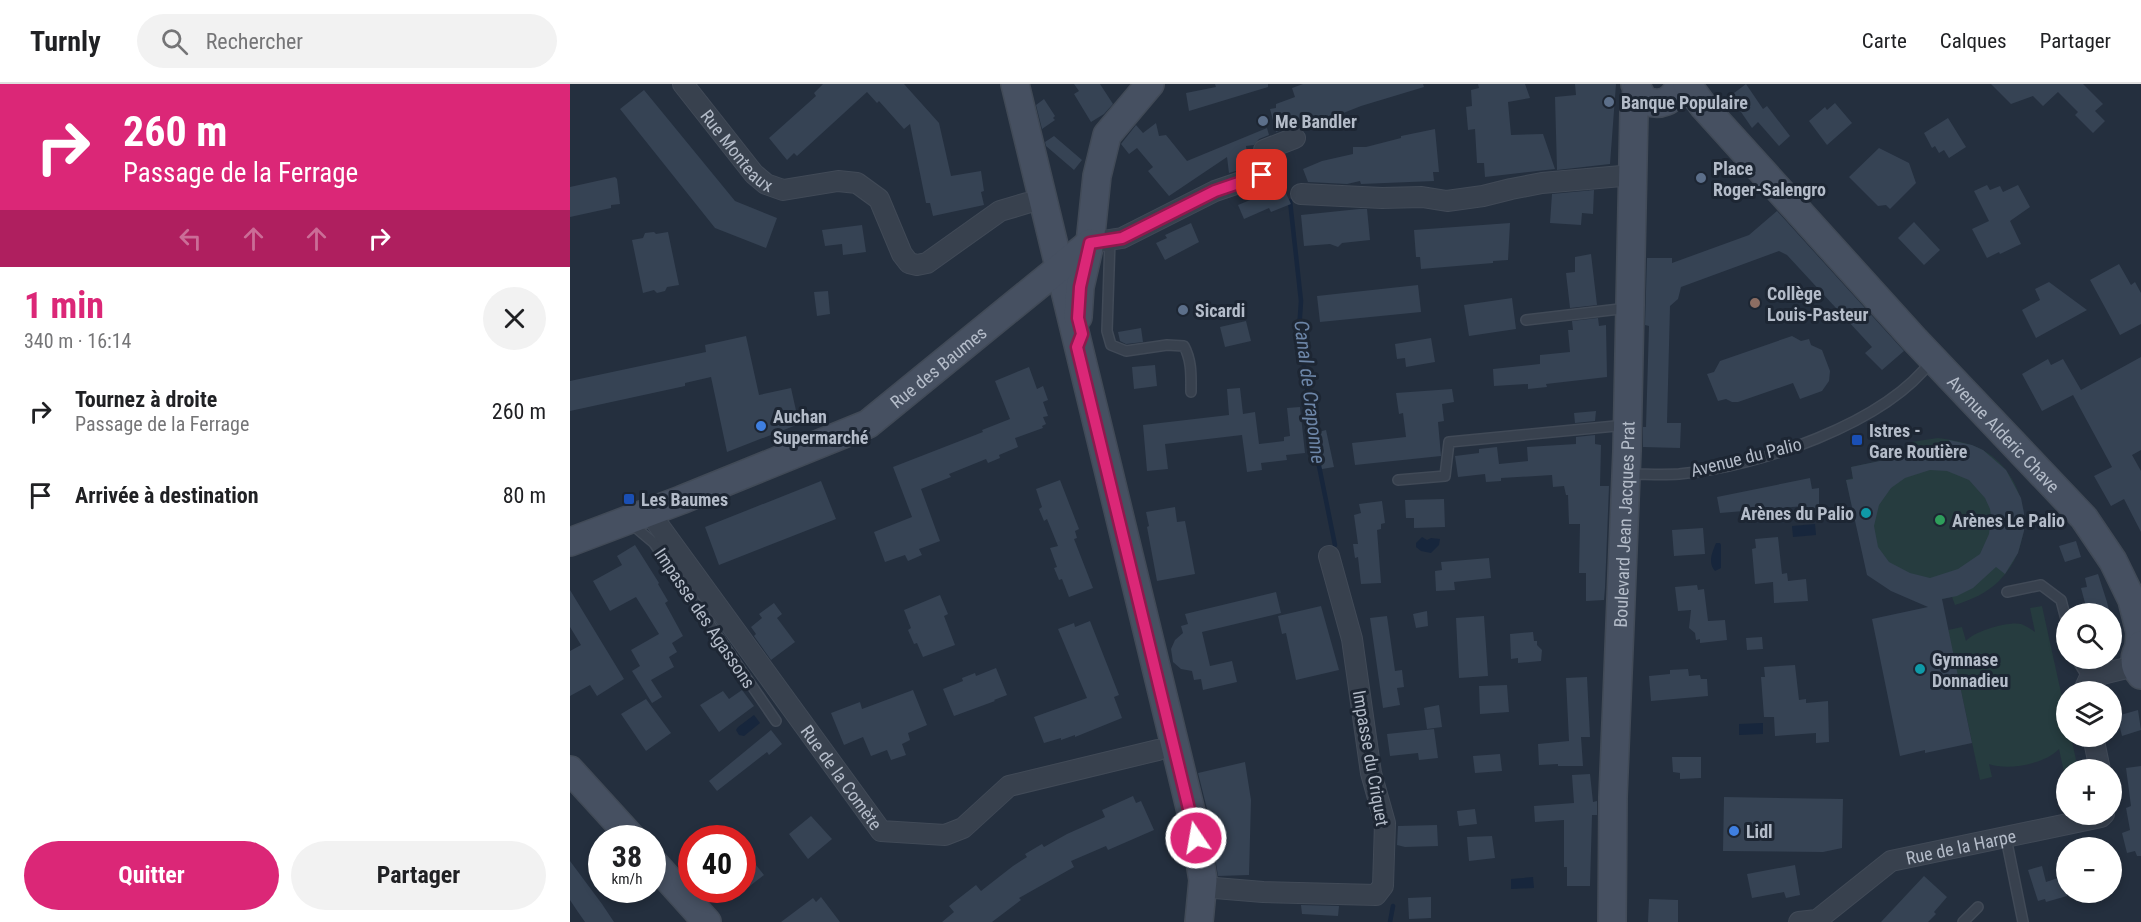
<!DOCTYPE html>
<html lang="fr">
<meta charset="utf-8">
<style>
:root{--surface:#fff;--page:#f2f2f2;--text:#202124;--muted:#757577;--line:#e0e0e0;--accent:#db2777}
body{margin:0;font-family:"Roboto Condensed",sans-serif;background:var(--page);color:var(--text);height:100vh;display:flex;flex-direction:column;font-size:22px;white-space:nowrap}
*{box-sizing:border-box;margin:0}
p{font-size:20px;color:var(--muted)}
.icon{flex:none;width:33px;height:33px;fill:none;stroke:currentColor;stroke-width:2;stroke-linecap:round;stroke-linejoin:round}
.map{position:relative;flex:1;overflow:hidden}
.side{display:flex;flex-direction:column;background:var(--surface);width:570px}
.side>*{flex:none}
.top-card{background:#db2777;color:#fff;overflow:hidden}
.fabs{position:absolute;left:1486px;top:519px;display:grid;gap:12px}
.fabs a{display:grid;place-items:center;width:66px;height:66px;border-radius:50%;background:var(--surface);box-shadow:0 3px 9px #0003;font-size:30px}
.speed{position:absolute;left:18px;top:741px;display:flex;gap:12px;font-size:30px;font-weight:700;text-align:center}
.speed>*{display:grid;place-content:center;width:78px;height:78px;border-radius:50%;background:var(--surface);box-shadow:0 3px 9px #0003;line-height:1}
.speed small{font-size:15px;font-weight:400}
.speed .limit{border:9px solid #d22;background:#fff;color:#111}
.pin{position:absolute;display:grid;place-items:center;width:51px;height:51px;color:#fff;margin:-26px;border-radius:12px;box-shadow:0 3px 9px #0006}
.me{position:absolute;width:66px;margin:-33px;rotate:348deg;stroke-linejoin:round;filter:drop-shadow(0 0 4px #0008)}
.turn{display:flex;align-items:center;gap:21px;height:126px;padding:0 24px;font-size:27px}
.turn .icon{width:78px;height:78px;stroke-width:2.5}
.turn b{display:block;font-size:42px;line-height:51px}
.lanes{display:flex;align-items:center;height:57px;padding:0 24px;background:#0003;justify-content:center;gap:30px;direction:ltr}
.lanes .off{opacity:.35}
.round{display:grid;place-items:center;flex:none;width:63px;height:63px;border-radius:32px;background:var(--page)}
.summary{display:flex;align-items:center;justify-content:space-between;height:102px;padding:0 24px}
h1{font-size:36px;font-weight:700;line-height:45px;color:var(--accent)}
.action{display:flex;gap:12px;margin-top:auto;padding:12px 24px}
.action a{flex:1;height:69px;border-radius:36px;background:var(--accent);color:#fff;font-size:24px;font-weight:700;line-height:69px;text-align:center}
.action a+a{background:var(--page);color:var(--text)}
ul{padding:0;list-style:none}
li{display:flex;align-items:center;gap:18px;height:84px;padding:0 24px}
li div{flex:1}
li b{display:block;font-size:22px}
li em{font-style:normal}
header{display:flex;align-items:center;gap:36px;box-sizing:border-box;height:84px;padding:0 30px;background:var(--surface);border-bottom:2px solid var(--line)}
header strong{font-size:28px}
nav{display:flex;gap:33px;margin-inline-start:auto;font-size:21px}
.search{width:420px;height:54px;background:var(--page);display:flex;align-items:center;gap:15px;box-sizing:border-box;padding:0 21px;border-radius:33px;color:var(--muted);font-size:22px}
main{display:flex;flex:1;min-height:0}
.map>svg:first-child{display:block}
.green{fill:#263c3f}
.water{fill:#17263c}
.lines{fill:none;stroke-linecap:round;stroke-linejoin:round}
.stream{stroke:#17263c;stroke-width:4.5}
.building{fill:#364354;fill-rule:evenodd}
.lane-casing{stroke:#414a57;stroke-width:12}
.street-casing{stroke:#414a57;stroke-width:22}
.secondary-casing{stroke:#414a57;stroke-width:30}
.lane{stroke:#38414e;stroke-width:9}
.street{stroke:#38414e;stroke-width:20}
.secondary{stroke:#465061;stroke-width:27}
.route-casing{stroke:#8e194d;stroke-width:15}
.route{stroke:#db2777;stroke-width:10}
.service-dot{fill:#5c6f8a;stroke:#1d2633;stroke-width:2}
.education-dot{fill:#8d6e63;stroke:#1d2633;stroke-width:2}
.shop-dot{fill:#3f7fe0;stroke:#1d2633;stroke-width:2}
.transit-dot{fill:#1a4fb4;stroke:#1d2633;stroke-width:2}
.culture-dot{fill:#0f9aa8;stroke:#1d2633;stroke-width:2}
.leisure-dot{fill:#2e9e5b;stroke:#1d2633;stroke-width:2}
.labels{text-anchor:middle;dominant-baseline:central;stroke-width:6;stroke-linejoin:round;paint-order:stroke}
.poi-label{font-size:18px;font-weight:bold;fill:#b4bcc9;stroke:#1d2633;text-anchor:start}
.street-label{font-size:18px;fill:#b4bcc9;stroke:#1d2633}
.water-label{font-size:20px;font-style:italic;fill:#6d86a8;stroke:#1d2633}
</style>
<header>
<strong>Turnly</strong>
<div class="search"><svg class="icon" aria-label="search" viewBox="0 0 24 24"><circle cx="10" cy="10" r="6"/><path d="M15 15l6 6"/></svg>Rechercher</div>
<nav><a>Carte</a><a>Calques</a><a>Partager</a></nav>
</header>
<main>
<section class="side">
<div class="top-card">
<div class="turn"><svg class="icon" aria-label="right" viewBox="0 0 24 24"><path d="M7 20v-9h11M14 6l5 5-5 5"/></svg><div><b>260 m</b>Passage de la Ferrage</div></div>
<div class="lanes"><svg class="icon off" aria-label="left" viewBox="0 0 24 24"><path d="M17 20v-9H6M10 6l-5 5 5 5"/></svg><svg class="icon off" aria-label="ahead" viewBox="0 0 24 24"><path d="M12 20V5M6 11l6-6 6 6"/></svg><svg class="icon off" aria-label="ahead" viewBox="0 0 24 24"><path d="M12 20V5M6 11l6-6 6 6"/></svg><svg class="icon" aria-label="right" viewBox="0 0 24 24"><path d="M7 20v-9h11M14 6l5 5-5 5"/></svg></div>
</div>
<div class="summary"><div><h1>1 min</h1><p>340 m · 16:14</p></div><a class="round"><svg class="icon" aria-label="close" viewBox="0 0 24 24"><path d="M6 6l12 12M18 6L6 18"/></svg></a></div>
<ul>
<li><svg class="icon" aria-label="right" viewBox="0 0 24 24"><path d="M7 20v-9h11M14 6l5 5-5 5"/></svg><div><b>Tournez à droite</b><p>Passage de la Ferrage</p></div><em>260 m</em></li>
<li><svg class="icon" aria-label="arrive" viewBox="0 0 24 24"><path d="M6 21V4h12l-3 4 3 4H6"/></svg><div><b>Arrivée à destination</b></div><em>80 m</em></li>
</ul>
<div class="action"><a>Quitter</a><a>Partager</a></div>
</section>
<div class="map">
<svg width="1571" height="838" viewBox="0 0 1571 838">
<rect width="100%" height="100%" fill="#242f3e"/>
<path class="green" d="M1368 354C1382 356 1396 358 1409 364 1459 389 1469 458 1429 497 1417 509 1401 516 1385 521L1382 513C1347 521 1326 510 1298 491L1276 396 1283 394 1281 383 1344 370 1341 358Z
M1472 522 1497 636V652L1501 653 1508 685 1497 686V702L1489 665C1475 680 1438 687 1419 680L1422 693 1410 696 1378 546 1392 543 1396 557C1404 547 1439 537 1451 540 1456 542 1461 545 1465 548L1460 524Z"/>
<path class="water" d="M1245 440 1246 451 1223 453 1222 442Z
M852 453 857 456 861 454 870 455 869 461 861 469 851 467 846 463V459Z
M1146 459H1150L1151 461V484L1145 487C1137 478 1143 467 1146 459Z
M184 631 190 639 174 652 169 651 166 646 168 643Z
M1193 639V650L1169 651V640Z
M963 793 964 804 941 805V795Z"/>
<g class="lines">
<path class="stream" d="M720 117 731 217 729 247 746 367 765 461
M820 838 823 822"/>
</g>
<path class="building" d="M253 0H334L369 39 381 92 411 87 414 107 411 108 414 121 363 132 360 119H356L340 40 334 45 309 17 307 19 297 8 227 72 224 69 217 76 199 54 246 12 244 9Z
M504 0H530L543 20 534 30 521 38 504 10 509 7Z
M645 0H698V3L619 27 616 9 646 3Z
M733 0H853L854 3 791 22 733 45 732 43H720L706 48 700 25 706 24V20L725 13 722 4Z
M908 0H955L960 14 938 18 941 51 973 50 985 85 915 93 914 79H907L905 45 898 46 896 23 902 22 901 6 909 4Z
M1005 0H1046L1040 80 987 86 985 13 1006 11Z
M1176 0 1193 25 1197 22 1220 52 1209 62 1188 38 1182 44 1160 12Z
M1421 0H1513L1533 20 1525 27 1535 37 1523 49 1505 31 1508 28 1488 8 1473 22 1463 12 1441 20Z
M74 6 165 117 207 134 196 164 145 144 50 25Z
M474 15 485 32 483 34 485 36 472 45 466 21Z
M1265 19 1282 39 1257 61 1239 37 1255 23 1257 26Z
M1378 34 1396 63 1379 74 1374 66 1369 69 1365 62 1362 64 1354 49Z
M586 39 589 52 596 51 617 77 697 44 699 51 689 55 684 61 676 62 679 83 659 89 657 73 599 112 578 87 583 83 567 64 559 70 551 60 566 41 573 49Z
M865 45 869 88H863L864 97 791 100 790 97 777 100 738 98 733 85 752 77 783 70V63H796L831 54V52Z
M484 52 512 76 504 86 476 62 475 58Z
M1309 64 1339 79 1346 99 1320 125 1316 121 1308 122 1279 93Z
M45 93 47 95 50 120 41 121V124L0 133V103Z
M710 96 721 120 701 128 699 124 674 135 668 121 680 116 678 110Z
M1417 101 1420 106 1430 102 1433 108 1448 101 1460 123 1440 137 1451 160 1430 170 1429 168 1417 174 1402 145 1419 137 1404 107Z
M1024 106 1023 130 1012 129 1011 141 980 139 982 110Z
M789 125H797L800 156 772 159 768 163 760 160 734 162 731 131Z
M1207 127 1334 267 1312 286 1295 269 1302 263 1217 171 1209 167 1111 203 1108 215 1100 222 1097 339H1111L1110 364 1073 363V343H1076L1079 242 1075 241 1077 174H1102V179L1179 151Z
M1344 138 1370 166 1354 181 1328 154Z
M621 139 629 158 595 176 586 159 597 154 595 151Z
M940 139 938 176 923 177V179L851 185 850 173H846L844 146Z
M292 141 296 168 273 171 272 160 255 162 252 146Z
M84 148 86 150 98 148 109 201 97 203 95 207 87 209 84 206 73 209 62 156 73 154 75 149Z
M1021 170 1027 221 1000 224 996 189 1005 188V173Z
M1549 180 1561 201 1565 198 1571 209V240L1550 251 1520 196Z
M1479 198 1517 226 1466 254 1452 226 1470 216 1465 205Z
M848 201 851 228 750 238 747 212Z
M258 207 260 230 247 232 244 208Z
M942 214 946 245 899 252 894 221Z
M1028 234 1029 242 1036 241 1037 293 976 300 977 303 958 305V300L924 302 923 285 970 280V271L1000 268 998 246H1003L1002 237Z
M676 237 681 257 655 263 650 243Z
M571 244 573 258 556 260 550 257 548 248Z
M176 252 189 311 221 304 229 340 157 368 141 293 115 299V302L0 327V297L136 268 135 261Z
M1222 252 1231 257 1239 255 1241 261 1252 266 1260 287 1259 297 1252 307 1230 315 1223 299 1168 318H1162L1156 315 1148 317 1137 290 1144 288 1150 277Z
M861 254 865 278 836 283 835 274 827 275 825 260Z
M1571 273V366L1562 371 1571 387V448L1554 415 1541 422 1524 392 1542 383 1503 311 1472 327 1452 290 1478 275 1481 281 1493 275 1511 306Z
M585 281 587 302 564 305 562 283Z
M459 283 467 305 473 302 478 316 473 318 478 332 473 333 476 340 472 342 473 344 445 354 448 363 429 371 430 374 418 379 416 375 379 390 381 393 351 405 370 457 349 465 352 471 338 477 335 471 315 478 304 448 342 433 323 383 413 348 412 346 440 335 425 297Z
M670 304 673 330 685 328 689 360 714 357V353L720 352 717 324 730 323 735 369 716 371 717 376 691 379 692 386 677 388 672 351 595 360 598 385 577 387 573 341 659 331 657 305Z
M882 305 884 318 872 320 874 337 868 338 871 372 785 381 782 359 836 353 833 329 829 330 826 309Z
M1026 327 1025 337 1005 339 1004 329Z
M756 346 764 383 752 385 745 349Z
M1025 351V360L1031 361 1030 402H1039L1035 504 1034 516 1016 517V489H1009L1010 440H999L998 411H996L994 402 983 403 982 391 931 394V397L916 398 915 390 888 393 885 372 909 369V365L927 363 929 380 958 377 957 363 1006 360V353Z
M1379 356 1402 361 1413 366 1436 386 1451 414 1454 429V447L1448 469 1435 490 1426 483 1403 504 1387 512 1372 515 1402 659 1355 669V666L1330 672 1302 535 1358 523 1321 507 1297 491 1276 396 1283 395 1281 383 1348 369H1377ZM1360 386 1377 387 1399 396 1415 414 1420 425 1421 433 1419 450 1410 470 1388 485 1360 494 1340 489 1319 478 1308 463 1304 442 1309 421 1321 404 1335 394Z
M1240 394 1242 405 1249 404V429L1235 430 1234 422 1150 429 1147 413Z
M490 396 509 445 505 447 507 454 504 455 523 504 499 513 492 495 489 496 484 484 487 483 480 464 488 462 477 435 474 437 469 425 472 423 466 405Z
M251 397 266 435 149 481 135 443Z
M874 415 875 443 844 444V434H836L835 416Z
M812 417 815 439 811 440V445L807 446 811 499 791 500 788 473 785 474 783 460H788L784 431 791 429 789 420Z
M605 423 607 438 615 437 625 490 587 497 577 443 579 442 576 428Z
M1133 444 1135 470 1104 472 1102 446Z
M1208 453 1212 490 1217 489 1218 497 1236 495 1238 517 1204 519 1203 498 1185 500 1182 465 1186 464 1185 455Z
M1506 457 1511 473 1495 478 1489 462Z
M65 461 89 499 88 500 98 517 95 519 113 552 102 559 107 568 99 573 104 583 81 596 92 613 82 619 62 587 70 582 61 566 89 550 66 513 40 527 23 497 52 481 47 472Z
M919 474 921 494 884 498 885 506 866 507 865 487 872 486 871 478Z
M1528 490 1537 518 1540 530H1518L1511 504 1517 503 1515 494Z
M1127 501 1128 506 1134 505 1138 537 1155 536 1157 556 1130 559V555L1126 556 1125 549 1119 544 1121 526 1108 527 1105 503Z
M0 506 54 595 27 612 20 601 0 612V567L11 561 0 543Z
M706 508 711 529 632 548 640 582 662 577 667 598 633 606 631 595 624 596 622 587 611 585 603 578 601 565 605 556 613 549 611 542 618 540 615 530Z
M370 511 378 530 374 532 385 561 353 573 347 559 344 560 338 546 341 544 334 526Z
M204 519 212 530 207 534 225 558 201 576 184 552 186 550 181 543 192 534 189 530Z
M751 522 769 586 726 596 716 549 712 550 708 532Z
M857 527 858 542 846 544 843 530Z
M817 532 825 587 832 586 834 603 827 604 830 621 813 624 800 534Z
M914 532 918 592 889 594 886 534Z
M520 537 549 611 544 613 552 634 505 653V651L491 656V654L474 659 464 633 517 614 488 545 504 539 505 543Z
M963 548 964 557H967V561L972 566 971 577 948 579V574L941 575 940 550Z
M1192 553 1193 565 1177 566 1176 554Z
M1225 581 1229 616 1236 615V619L1258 617 1259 658 1246 659V649L1205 652 1204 633H1194L1191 593H1195L1194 583Z
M426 584 437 611 424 616 425 617 384 632 373 605 393 597 392 594 405 589 406 592Z
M1118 585 1119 592 1130 591 1131 595H1137L1138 612 1081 617 1079 592 1100 590V586Z
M1017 593 1020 653H1011L1013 682H988V680L969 681 968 660 999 657 996 594Z
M937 601 939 628 910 630 909 602Z
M172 606 184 622 149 648 130 621 153 607 159 615Z
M343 606 357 641 338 649 340 656 332 660 336 671 321 676 317 666 301 672 293 653 274 661 261 629 290 618 292 625Z
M76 615 101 649 76 667 51 630Z
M869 621 872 643 857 645 854 624Z
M1568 626 1571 646 1552 652 1547 632Z
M864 645 868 674 849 676 848 669 820 672 817 650Z
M201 646 212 660 199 671 197 668 147 707 139 697Z
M930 670 932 687 905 689 903 672Z
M1102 673H1131V694L1110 695V689L1103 688Z
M675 678 681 716 679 791 648 792 639 733 628 689Z
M1571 682V772H1567L1565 767 1557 769 1552 749 1560 746 1556 724 1561 722 1556 684Z
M1020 690 1023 718 1027 717V731H1022L1020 802H997V783H994V736L965 738 964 722 1004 719 1002 691Z
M563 712 566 719 571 717 584 746 538 766 536 762 501 777 504 783 449 814 451 816 422 838H372L384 828 379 822 406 801 411 807 443 782 457 773 455 770 472 760 474 763 497 750 535 733 532 726Z
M1154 713 1273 715 1272 764 1253 768 1153 767Z
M905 725 907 740 889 742 887 727Z
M241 732 262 755 238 775 219 750Z
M867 741 868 762 835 763 827 761 828 742Z
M922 752 925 774 899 777 897 753Z
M182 776 194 791 172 808V784Z
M0 777 32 820 44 838H15L8 828 0 816Z
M1225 781 1230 811 1216 814 1214 808 1182 814 1177 790Z
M1472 782 1476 798 1497 791V812L1476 818 1475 815 1468 817 1458 786Z
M1354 792 1377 813 1364 828 1366 830 1358 838H1311Z
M251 813 270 838H211L243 814 246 818Z
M861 813V834L839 835 838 814Z
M1079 815 1108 816V838H1078Z
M731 821 769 822 768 832 732 830Z"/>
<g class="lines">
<defs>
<path id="lane" d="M540 156 537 247 541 261 556 267 597 261 614 262C622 277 621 292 621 308
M956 236 1058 224
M1059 390C1076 390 1092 391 1109 390 1187 383 1315 340 1362 276
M828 396 875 392 879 358 1056 341
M59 438 84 459 206 637
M1437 508 1471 501 1491 516 1497 539
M1506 574 1519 595
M1436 754 1453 838
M1393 838 1408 823"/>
<g id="street">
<path id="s1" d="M113 0 184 90 196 100 213 106 268 97 287 99 309 115 332 170 339 179 347 181 357 179 430 127 457 119"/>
<path d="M731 110 812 114 852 113 877 117 913 112 941 105 972 99 1063 91"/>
<path d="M520 159 552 154 645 107 692 91 694 66 725 54"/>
<path id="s2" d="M79 428 311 747 375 751 393 744 439 702 588 666"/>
<path d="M1513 608 1519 595 1536 589 1565 582"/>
<path d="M1523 652 1530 686"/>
<path d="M633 803 693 808 806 811 813 802 815 739 801 689 782 555 759 472"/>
<path id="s3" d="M1229 838 1247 836 1321 777 1531 733 1534 730"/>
</g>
<g id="secondary">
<path d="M445 0 623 736 633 796 629 838"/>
<path d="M1065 0 1073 15C1088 24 1105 18 1109 0"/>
<path id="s4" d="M1117 0 1134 23 1344 255 1514 434 1543 477 1562 516 1570 548 1569 563"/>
<path d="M508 233 510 203 520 159 527 92 537 51 580 0"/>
<path id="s5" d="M0 458 111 416 298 340 520 159"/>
<path d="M1571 561C1563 571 1563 582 1571 591"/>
<path d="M0 686 62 754"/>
<path d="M82 777 137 838"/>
<path id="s6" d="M1042 838 1043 713 1057 367 1064 27 1067 6"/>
</g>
</defs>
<use href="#lane" class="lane-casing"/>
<use href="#street" class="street-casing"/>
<use href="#secondary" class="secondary-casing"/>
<use href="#lane" class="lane"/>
<use href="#street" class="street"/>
<use href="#secondary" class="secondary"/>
</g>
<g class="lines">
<defs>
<path id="route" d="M626 754 507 263 512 250 508 234 510 203 520 159 552 154 645 107 692 91"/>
</defs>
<use href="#route" class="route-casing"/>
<use href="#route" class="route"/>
</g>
<g class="service-dot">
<circle cx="1039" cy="18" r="6"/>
<circle cx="693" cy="37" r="6"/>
<circle cx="1131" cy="94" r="6"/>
<circle cx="613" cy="226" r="6"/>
</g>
<circle class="education-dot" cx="1185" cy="219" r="6"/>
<g class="shop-dot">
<circle cx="191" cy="342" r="6"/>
<circle cx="1164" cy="747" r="6"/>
</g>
<g class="transit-dot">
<rect x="1281" y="350" width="12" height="12" rx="3"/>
<rect x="53" y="409" width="12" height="12" rx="3"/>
</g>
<g class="culture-dot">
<circle cx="1296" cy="429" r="6"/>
<circle cx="1350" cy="585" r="6"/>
</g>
<circle class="leisure-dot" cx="1370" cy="436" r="6"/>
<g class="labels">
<g class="poi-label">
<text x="1051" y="18">Banque Populaire</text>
<text x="705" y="37">Me Bandler</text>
<text x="1143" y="84">Place<tspan x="1143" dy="21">Roger-Salengro</tspan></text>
<text x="1197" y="209">Collège<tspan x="1197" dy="21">Louis-Pasteur</tspan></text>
<text x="625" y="226">Sicardi</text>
<text x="203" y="332">Auchan<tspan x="203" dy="21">Supermarché</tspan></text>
<text x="1299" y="346">Istres -<tspan x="1299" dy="21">Gare Routière</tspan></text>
<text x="71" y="415">Les Baumes</text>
<text x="1284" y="429" text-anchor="end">Arènes du Palio</text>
<text x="1382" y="436">Arènes Le Palio</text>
<text x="1362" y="575">Gymnase<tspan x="1362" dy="21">Donnadieu</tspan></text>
<text x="1176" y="747">Lidl</text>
</g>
<g class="street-label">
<text stroke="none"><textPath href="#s1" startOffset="86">Rue Monteaux</textPath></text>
<text stroke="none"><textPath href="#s5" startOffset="411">Rue des Baumes</textPath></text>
<text stroke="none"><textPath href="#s4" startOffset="472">Avenue Alderic Chave</textPath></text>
<text transform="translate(1176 373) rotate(-14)">Avenue du Palio</text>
<text stroke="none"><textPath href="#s6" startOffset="398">Boulevard Jean Jacques Prat</textPath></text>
<text transform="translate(135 534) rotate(56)">Impasse des Agassons</text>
<text transform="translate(801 674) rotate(80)">Impasse du Criquet</text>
<text stroke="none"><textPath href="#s2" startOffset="328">Rue de la Comète</textPath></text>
<text stroke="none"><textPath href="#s3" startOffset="184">Rue de la Harpe</textPath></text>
</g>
<g class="water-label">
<text transform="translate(740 308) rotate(83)">Canal de Craponne</text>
</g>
</g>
</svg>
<div class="fabs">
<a><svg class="icon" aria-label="search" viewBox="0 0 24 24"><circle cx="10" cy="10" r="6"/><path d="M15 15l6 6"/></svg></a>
<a><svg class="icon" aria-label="layers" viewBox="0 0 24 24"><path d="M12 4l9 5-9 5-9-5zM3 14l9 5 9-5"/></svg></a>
<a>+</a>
<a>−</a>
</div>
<div class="speed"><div>38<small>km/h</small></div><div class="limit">40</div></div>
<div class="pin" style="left:692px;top:91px;background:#d93025"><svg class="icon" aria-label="arrive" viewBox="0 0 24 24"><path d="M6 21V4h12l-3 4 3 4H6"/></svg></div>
<svg class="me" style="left:626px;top:754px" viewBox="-20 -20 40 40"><circle r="17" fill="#db2777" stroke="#fff" stroke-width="3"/><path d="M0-11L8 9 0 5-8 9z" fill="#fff"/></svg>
</div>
</main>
